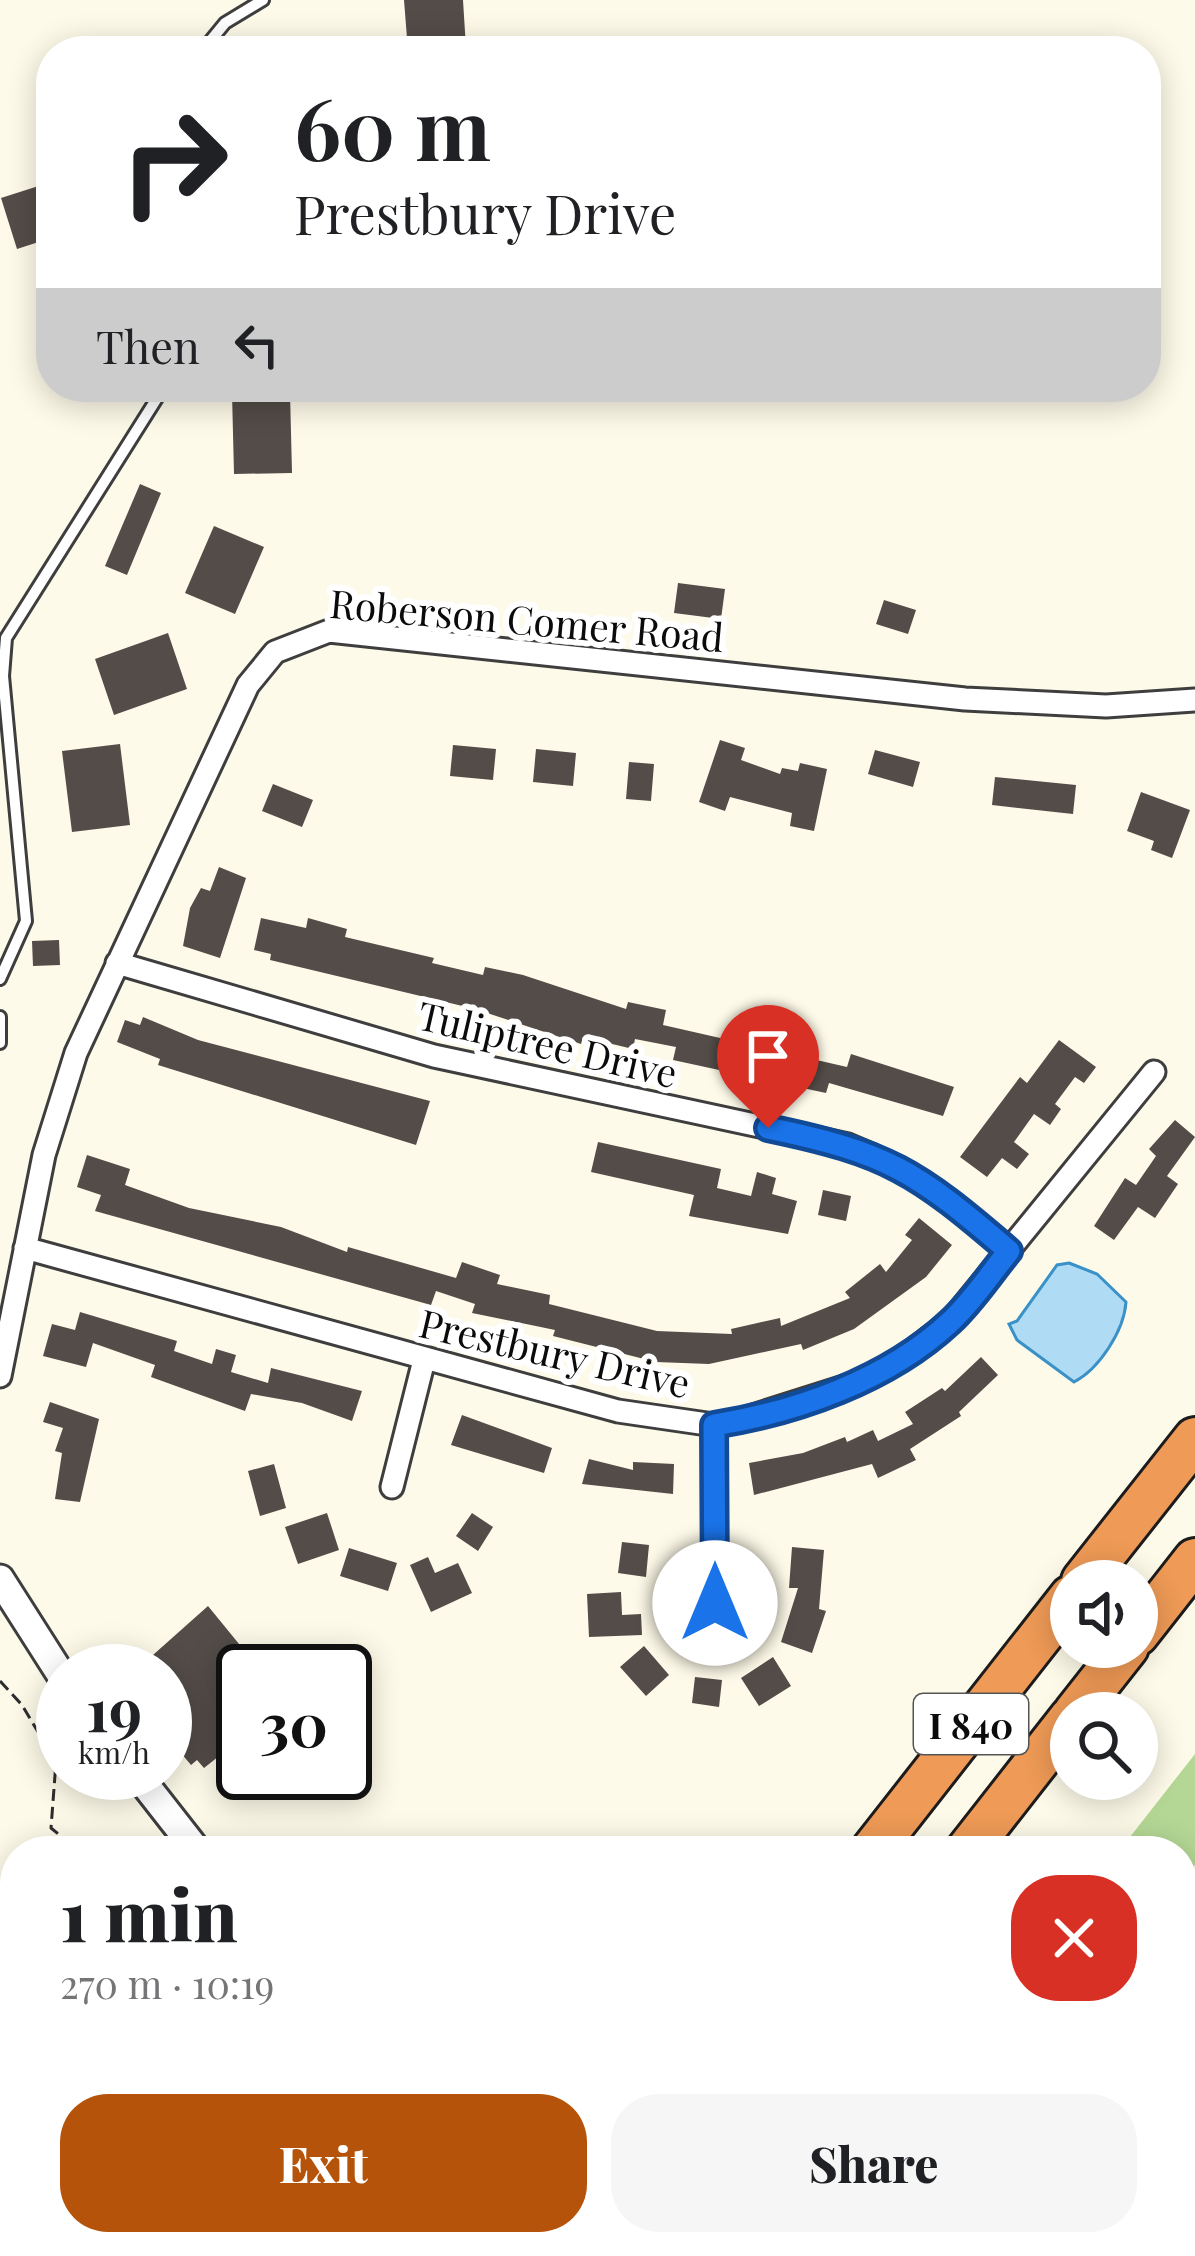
<!DOCTYPE html>
<meta charset="utf-8">
<style>
:root{--surface:#fff;--page:#f6f6f6;--text:#202124;--muted:#757577;--accent:#b45309}
body{margin:0;font-family:"Playfair Display",serif;background:var(--page);color:var(--text);height:100vh;display:flex;flex-direction:column;font-size:45px;white-space:nowrap}
*{box-sizing:border-box;margin:0}
p{font-size:39px;color:var(--muted)}
.icon{flex:none;width:66px;height:66px;fill:none;stroke:currentColor;stroke-width:2;stroke-linecap:round;stroke-linejoin:round}
.map{position:relative;flex:1;overflow:hidden}
.details{position:absolute;left:0px;top:1836px;width:1197px;height:420px;display:flex;flex-direction:column;background:var(--surface);border-radius:48px 48px 0 0;box-shadow:0 6px 30px #0003}
.details>*{flex:none}
.top-card{position:absolute;left:36px;top:36px;width:1125px;height:366px;border-radius:48px;box-shadow:0 6px 30px #0003;background:#fff;color:var(--text);overflow:hidden}
.controls{position:absolute;left:1050px;top:1560px;display:grid;gap:24px}
.controls a{display:grid;place-items:center;width:108px;height:108px;border-radius:50%;background:var(--surface);box-shadow:0 6px 30px #0003;font-size:60px}
.speed{position:absolute;left:36px;top:1644px;display:flex;gap:24px;font-size:60px;font-weight:700;text-align:center}
.speed>*{display:grid;place-content:center;width:156px;height:156px;border-radius:50%;background:var(--surface);box-shadow:0 6px 30px #0003;line-height:1}
.speed small{font-size:30px;font-weight:400}
.speed .limit{border:6px solid #111;border-radius:18px;background:#fff;color:#111}
.pin{position:absolute;display:grid;place-items:center;width:102px;height:102px;color:#fff;margin:-123px -51px;border-radius:50% 50% 50% 0;rotate:-45deg;box-shadow:0 0 12px #0007}
.pin .icon{rotate:45deg}
.me{position:absolute;width:132px;margin:-66px;rotate:0deg;stroke-linejoin:round;filter:drop-shadow(0 0 9px #0008)}
.turn{display:flex;align-items:center;gap:42px;height:252px;padding:0 60px;font-size:54px}
.turn .icon{width:156px;height:156px;stroke-width:2.5}
.turn b{display:block;font-size:84px;line-height:102px}
.then{display:flex;align-items:center;height:114px;padding:0 60px;background:#0003;gap:24px;font-size:45px}
.round{display:grid;place-items:center;flex:none;width:126px;height:126px;border-radius:48px;background:var(--page)}
.summary{display:flex;align-items:center;justify-content:space-between;height:204px;padding:0 60px}
h1{font-size:72px;font-weight:800;line-height:90px}
.primary-button{display:flex;gap:24px;margin-top:auto;padding:24px 60px}
.primary-button a{flex:1;height:138px;border-radius:48px;background:var(--accent);color:#fff;font-size:48px;font-weight:800;line-height:138px;text-align:center}
.primary-button a+a{background:var(--page);color:var(--text)}
.map>svg:first-child{display:block}
.forest{fill:#b4d795}
.water{fill:#b0dbf4;stroke:#3a91c8;stroke-width:3}
.building{fill:#534c48}
.lines{fill:none;stroke-linecap:round;stroke-linejoin:round}
.service-casing{stroke:#3e3e3e;stroke-width:16}
.minor-casing{stroke:#3e3e3e;stroke-width:27}
.tertiary-casing{stroke:#3e3e3e;stroke-width:33}
.motorway-casing{stroke:#1c1c1c;stroke-width:48}
.path{stroke:#2d2d2d;stroke-width:3;stroke-dasharray:12 6;stroke-linecap:butt}
.service{stroke:#fff;stroke-width:10}
.minor{stroke:#fff;stroke-width:21}
.tertiary{stroke:#fff;stroke-width:27}
.motorway{stroke:#ef9a56;stroke-width:42}
.route-casing{stroke:#114b97;stroke-width:30}
.route{stroke:#1a73e8;stroke-width:21}
.labels{text-anchor:middle;dominant-baseline:central;stroke-width:12;stroke-linejoin:round;paint-order:stroke}
.shield{fill:#fff;stroke:#545454;stroke-width:3}
.shield-label{font-size:36px;font-weight:bold;fill:#0b0b0b}
.street-label{font-size:39px;fill:#0b0b0b;stroke:#fff}
</style>
<div class="map">
<svg width="1195" height="2256" viewBox="0 0 1195 2256">
<rect width="100%" height="100%" fill="#fefae9"/>
<path class="forest" d="M1195 1754V1865L1182 1877V1851H1119Z
M836 2241H933L927 2256H826Z"/>
<path class="water" d="M1069 1263 1097 1274 1126 1302C1124 1331 1099 1369 1074 1382L1017 1340 1009 1324 1017 1321 1057 1265Z"/>
<path class="building" d="M404 0H463L466 48 408 51Z
M51 182V238L17 249 1 198Z
M290 392 292 473 234 474 232 393Z
M140 484 161 493 127 575 105 566Z
M214 526 264 547 235 614 185 593Z
M678 583 725 589 721 619 674 613Z
M884 600 916 610 908 634 876 624Z
M168 633 187 689 114 715 95 659Z
M720 740 745 748 741 760 780 774 782 768 798 771 800 763 827 769 814 831 790 826 792 813 730 797 725 811 699 802Z
M120 744 130 825 72 832 62 751Z
M453 745 496 749 493 780 450 776Z
M536 749 576 753 573 786 533 782Z
M875 750 920 762 913 787 868 774Z
M629 762 654 764 651 801 626 799Z
M995 777 1076 785 1073 814 992 805Z
M273 784 313 800 302 827 262 811Z
M1141 792 1190 810 1172 858 1151 850 1154 841 1127 831Z
M219 867 246 878 220 958 183 946 190 908 201 888 210 891Z
M261 918 306 928 308 918 347 929 345 937 434 958 432 963 483 975 485 967 523 975 626 1009 628 1002 666 1010 663 1025 847 1067 851 1054 954 1087 943 1116 829 1083 826 1093 673 1060 676 1047 635 1039 633 1049 583 1037 581 1044 475 1009 270 960 271 954 254 950Z
M59 940 60 965 33 966 32 941Z
M143 1017 198 1040 430 1101 416 1145 158 1065 160 1059 117 1042 125 1020 140 1025Z
M1059 1040 1096 1067 1084 1083 1075 1077 1055 1104 1061 1109 1050 1125 1034 1114 1014 1142 1029 1154 1017 1169 1002 1158 987 1177 960 1157 1020 1077 1027 1083Z
M1175 1120 1195 1137 1167 1176 1178 1184 1155 1218 1138 1207 1114 1240 1094 1226 1125 1178 1136 1185 1156 1156 1149 1149Z
M598 1142 721 1169 717 1188 751 1196 757 1172 776 1178 772 1194 797 1201 788 1234 689 1216 694 1195 591 1172Z
M87 1155 130 1169 125 1185 189 1208 281 1227 347 1252 348 1247 456 1278 462 1262 500 1275 497 1284 550 1295 549 1304 657 1331 732 1334 731 1329 780 1318 781 1326 850 1298 845 1292 880 1264 886 1272 912 1240 905 1235 919 1218 952 1245 926 1277 854 1329 803 1350 801 1344 709 1364 656 1362 553 1336 555 1330 472 1313 475 1304 436 1291 431 1305 95 1211 101 1195 77 1187Z
M823 1190 851 1196 846 1221 818 1215Z
M80 1312 177 1341 174 1351 212 1364 216 1349 236 1355 231 1372 268 1383 271 1368 362 1391 352 1421 302 1403 251 1394 245 1411 151 1377 155 1365 93 1343 86 1367 43 1356 52 1324 75 1330Z
M981 1357 998 1375 959 1412 961 1416 910 1449 916 1460 878 1478 872 1464 754 1495 749 1463 803 1453 845 1437 847 1442 873 1430 878 1441 913 1424 905 1412 942 1388 945 1391Z
M50 1402 99 1419 80 1502 55 1499 62 1453 55 1451 63 1428 43 1422Z
M462 1415 552 1448 544 1473 451 1445Z
M589 1459 633 1470V1462L674 1464 673 1494 582 1484Z
M274 1464 286 1508 260 1516 248 1471Z
M327 1513 339 1550 298 1564 285 1527Z
M472 1513 493 1527 478 1551 456 1536Z
M622 1542 649 1545 646 1577 618 1573Z
M792 1547 824 1550 819 1609 826 1611 812 1653 781 1642 798 1588H789Z
M349 1548 397 1563 388 1591 340 1576Z
M428 1557 435 1573 458 1563 472 1593 431 1612 410 1565Z
M621 1592 622 1615 641 1614 642 1635 589 1637 587 1594Z
M208 1606 261 1671H243V1737L204 1768 197 1760 191 1765 165 1734V1671H135Z
M644 1646 669 1675 646 1696 620 1667Z
M773 1657 791 1686 759 1706 741 1678Z
M695 1677 722 1680 719 1707 692 1703Z"/>
<g class="lines">
<defs>
<path id="service" d="M202 51 225 23 263 0
M0 979 26 921 3 676 6 638 164 387
M0 1017V1043"/>
<path id="minor" d="M117 963 434 1056 848 1145C912 1170 957 1206 1009 1251
M25 1248 618 1411 714 1425 740 1420 856 1383 899 1361 951 1321 1154 1072
M0 1376 44 1155 76 1053 248 685 275 652 329 631 965 699 1106 706 1195 700
M714 1425 715 1603
M392 1487 424 1360
M0 1978 15 1967
M1182 2072 1195 2060
M0 2083 15 2108
M118 2241 130 2256
M1075 2256 1079 2241"/>
<path id="tertiary" d="M0 1579 63 1678
M136 1773 197 1851
M504 2241 516 2256"/>
<path id="motorway" d="M1083 1581 1195 1439
M1137 1634 1195 1560
M1075 1713 1127 1647
M872 1851 1071 1597
M967 1851 1071 1718
M572 2256 582 2241
M662 2256 672 2241"/>
</defs>
<use href="#service" class="service-casing"/>
<use href="#minor" class="minor-casing"/>
<use href="#tertiary" class="tertiary-casing"/>
<use href="#motorway" class="motorway-casing"/>
<path class="path" d="M0 1681 22 1705 56 1762 51 1828 67 1841 100 1851"/>
<use href="#service" class="service"/>
<use href="#minor" class="minor"/>
<use href="#tertiary" class="tertiary"/>
<use href="#motorway" class="motorway"/>
</g>
<g class="lines">
<defs>
<path id="route" d="M715 1603 714 1425C796 1412 888 1380 950 1322 972 1302 990 1274 1009 1251 916 1171 888 1153 768 1128"/>
</defs>
<use href="#route" class="route-casing"/>
<use href="#route" class="route"/>
</g>
<g class="labels">
<rect class="shield" x="914" y="1694" width="114" height="60" rx="9"/>
<g class="shield-label">
<text x="971" y="1724">I 840</text>
</g>
<g class="street-label">
<text transform="translate(527 619) rotate(5)">Roberson Comer Road</text>
<text transform="translate(548 1043) rotate(13)">Tuliptree Drive</text>
<text transform="translate(555 1352) rotate(13)">Prestbury Drive</text>
</g>
</g>
</svg>
<div class="controls">
<a><svg class="icon" aria-label="sound" viewBox="0 0 24 24"><path d="M4 9h4l5-4v14l-5-4H4zM17 9q2 3 0 6"/></svg></a>
<a><svg class="icon" aria-label="search" viewBox="0 0 24 24"><circle cx="10" cy="10" r="6"/><path d="M15 15l6 6"/></svg></a>
</div>
<div class="speed"><div>19<small>km/h</small></div><div class="limit">30</div></div>
<div class="pin" style="left:768px;top:1128px;background:#d93025"><svg class="icon" aria-label="arrive" viewBox="0 0 24 24"><path d="M6 21V4h12l-3 4 3 4H6"/></svg></div>
<svg class="me" style="left:715px;top:1603px" viewBox="-20 -20 40 40"><circle r="19" fill="#fff"/><path d="M0-13L10 11 0 6-10 11z" fill="#1a73e8"/></svg>
<div class="top-card">
<div class="turn"><svg class="icon" aria-label="right" viewBox="0 0 24 24"><path d="M7 20v-9h11M14 6l5 5-5 5"/></svg><div><b>60 m</b>Prestbury Drive</div></div>
<div class="then">Then<svg class="icon" aria-label="left" viewBox="0 0 24 24"><path d="M17 20v-9H6M10 6l-5 5 5 5"/></svg></div>
</div>
<section class="details">
<div class="summary"><div><h1>1 min</h1><p>270 m · 10:19</p></div><a class="round" style="background:#d93025;color:#fff"><svg class="icon" aria-label="close" viewBox="0 0 24 24"><path d="M6 6l12 12M18 6L6 18"/></svg></a></div>
<div class="primary-button"><a>Exit</a><a>Share</a></div>
</section>
</div>
